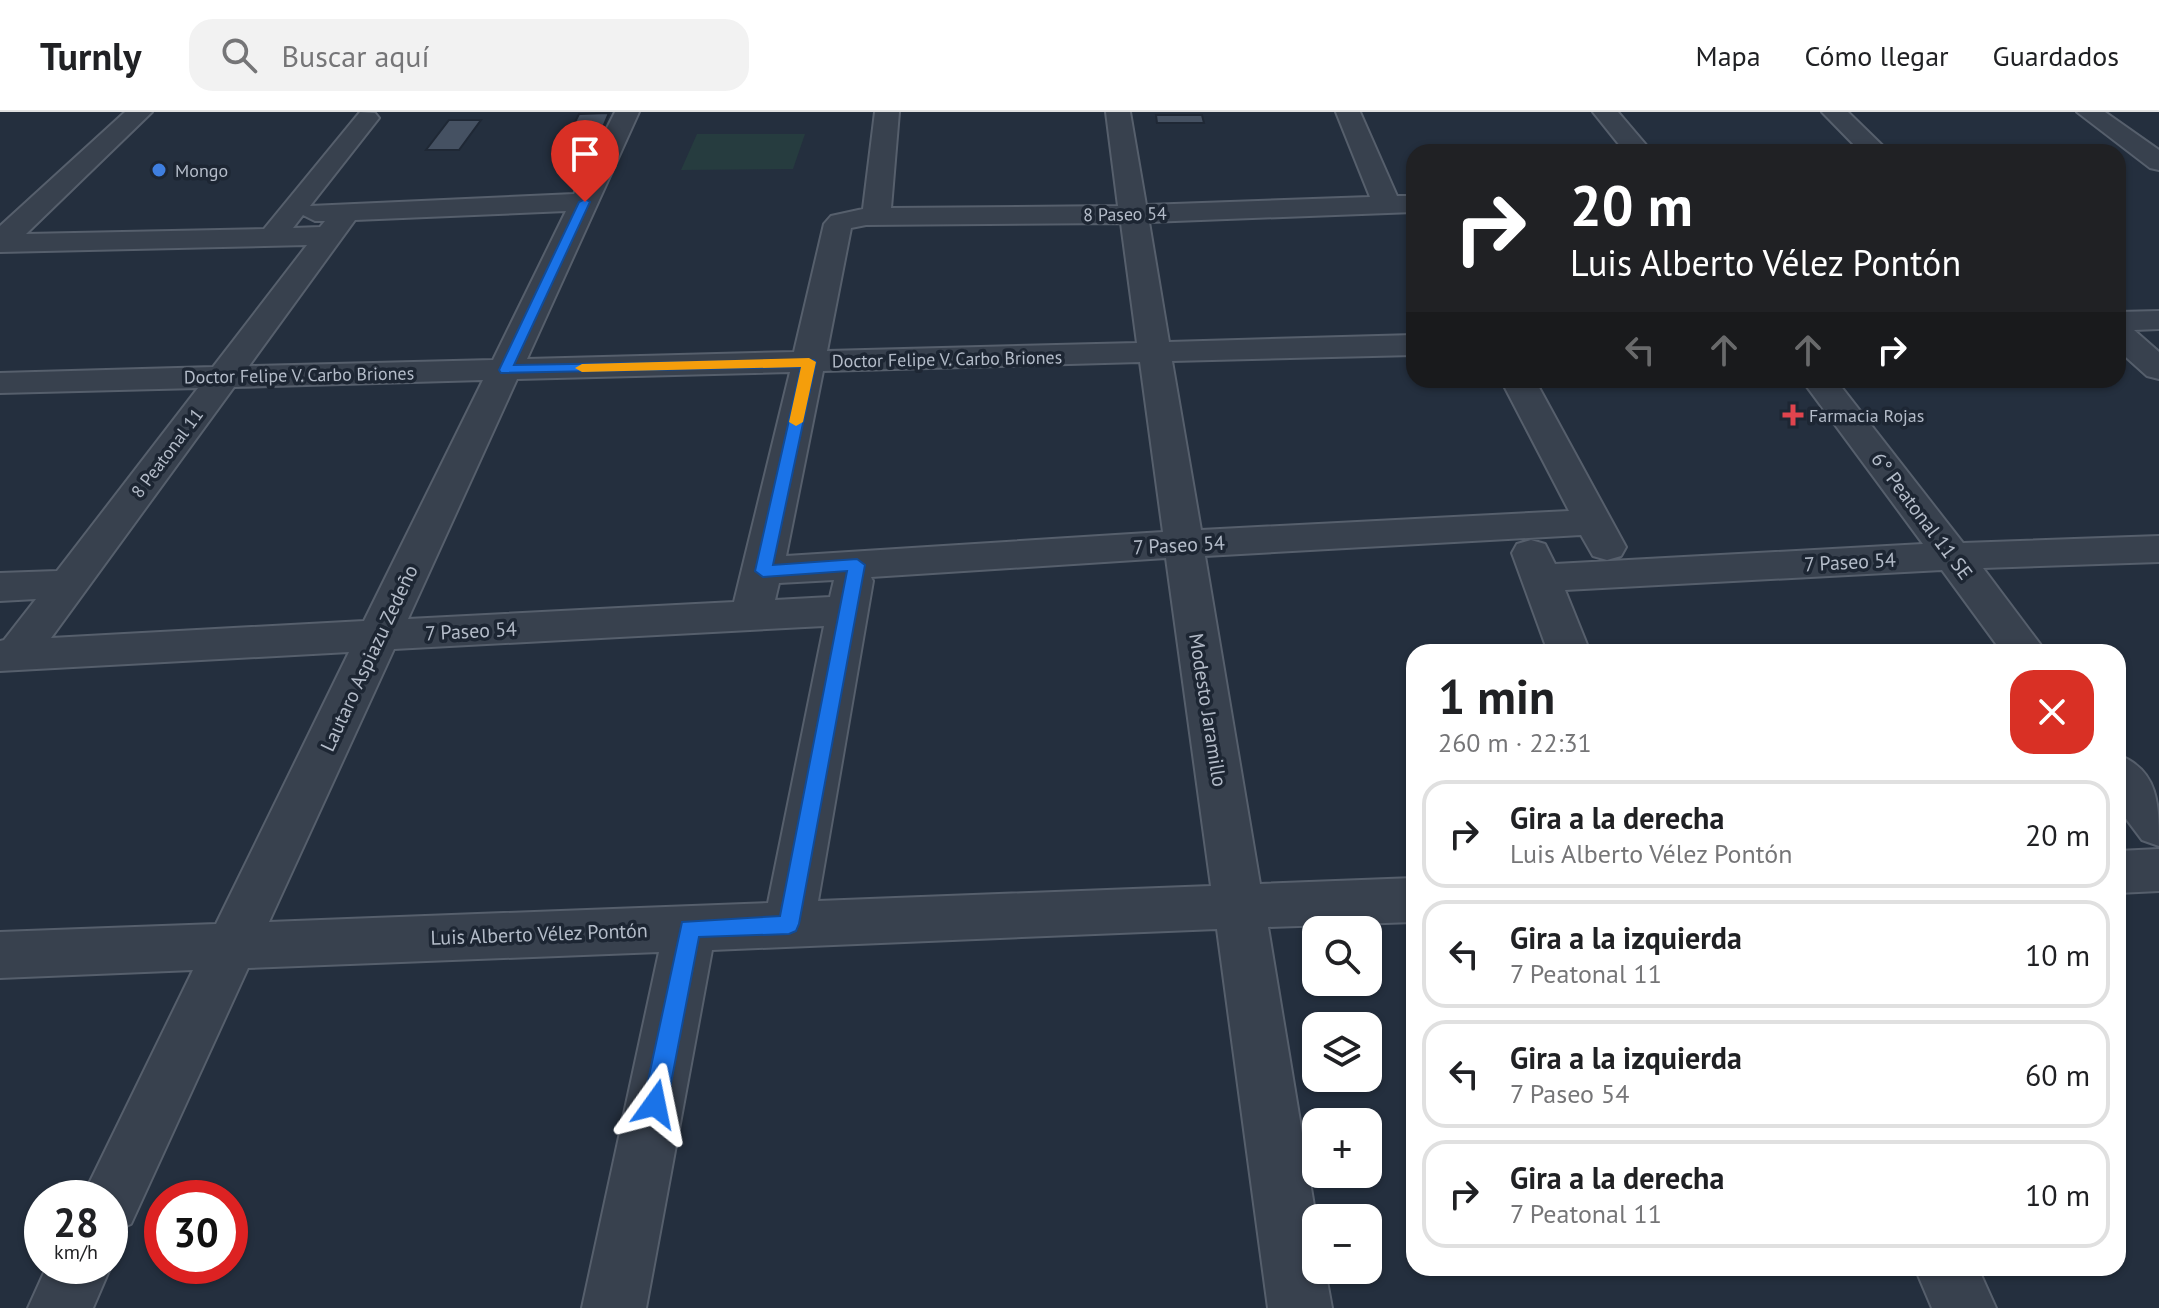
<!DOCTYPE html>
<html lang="es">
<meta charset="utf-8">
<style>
:root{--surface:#fff;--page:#f2f2f2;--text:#202124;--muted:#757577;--line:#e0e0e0}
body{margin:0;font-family:"PT Sans",sans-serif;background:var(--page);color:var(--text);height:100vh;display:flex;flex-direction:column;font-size:30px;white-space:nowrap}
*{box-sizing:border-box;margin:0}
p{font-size:26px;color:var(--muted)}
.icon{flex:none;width:44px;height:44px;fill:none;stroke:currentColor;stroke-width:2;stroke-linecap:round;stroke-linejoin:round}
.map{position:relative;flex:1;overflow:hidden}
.details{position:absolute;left:1406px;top:532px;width:720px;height:632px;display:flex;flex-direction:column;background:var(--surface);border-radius:24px;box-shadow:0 2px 6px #0004}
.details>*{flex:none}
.banner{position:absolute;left:1406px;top:32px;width:720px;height:244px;border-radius:24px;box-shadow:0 2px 6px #0004;background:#202124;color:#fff;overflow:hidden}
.tools{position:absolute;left:1302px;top:804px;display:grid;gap:16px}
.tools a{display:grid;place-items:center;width:80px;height:80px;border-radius:16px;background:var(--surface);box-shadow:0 2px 6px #0004;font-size:40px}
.speed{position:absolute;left:24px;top:1068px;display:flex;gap:16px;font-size:40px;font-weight:700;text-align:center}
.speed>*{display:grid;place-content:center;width:104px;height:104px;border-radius:50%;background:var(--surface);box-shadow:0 2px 6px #0004;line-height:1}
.speed small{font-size:20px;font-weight:400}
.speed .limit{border:12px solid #d22;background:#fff;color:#111}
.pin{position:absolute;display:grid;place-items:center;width:68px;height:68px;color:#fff;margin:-82px -34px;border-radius:50% 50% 50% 0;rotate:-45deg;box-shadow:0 0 8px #0007}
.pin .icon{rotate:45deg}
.me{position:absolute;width:88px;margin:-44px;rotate:12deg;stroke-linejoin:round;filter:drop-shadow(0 0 6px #0008)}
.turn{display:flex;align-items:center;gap:28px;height:168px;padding:0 32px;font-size:36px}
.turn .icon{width:104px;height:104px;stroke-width:2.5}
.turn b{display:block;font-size:56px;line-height:68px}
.lanes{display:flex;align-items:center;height:76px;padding:0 32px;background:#0003;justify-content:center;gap:40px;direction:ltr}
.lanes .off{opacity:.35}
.round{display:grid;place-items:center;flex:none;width:84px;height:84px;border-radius:24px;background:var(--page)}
.summary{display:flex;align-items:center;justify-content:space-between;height:136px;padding:0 32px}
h1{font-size:48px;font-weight:700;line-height:60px}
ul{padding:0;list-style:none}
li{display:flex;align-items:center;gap:24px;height:108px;margin:0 16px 12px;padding:0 16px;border:4px solid var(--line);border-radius:24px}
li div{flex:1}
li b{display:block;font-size:30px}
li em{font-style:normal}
header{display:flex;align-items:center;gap:48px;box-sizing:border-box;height:112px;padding:0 40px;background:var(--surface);border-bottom:2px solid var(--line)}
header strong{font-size:38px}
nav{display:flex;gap:44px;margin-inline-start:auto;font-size:28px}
.search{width:560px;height:72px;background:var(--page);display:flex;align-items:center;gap:20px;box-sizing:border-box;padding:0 28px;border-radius:24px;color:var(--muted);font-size:30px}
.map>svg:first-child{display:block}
.green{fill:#263c3f}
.building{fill:#455162;stroke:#1f2835;stroke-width:2}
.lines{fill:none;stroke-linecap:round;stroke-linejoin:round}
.minor-casing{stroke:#565f6c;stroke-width:4}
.minor{fill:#38414e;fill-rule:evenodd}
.route{fill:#1a73e8;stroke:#114b97;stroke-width:2}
.slow{fill:#f59e0b}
.shop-dot{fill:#3f7fe0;stroke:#1d2633;stroke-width:3}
.health-dot{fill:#e0444e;stroke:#1d2633;stroke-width:3}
.labels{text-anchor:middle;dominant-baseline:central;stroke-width:7;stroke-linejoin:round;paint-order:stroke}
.far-poi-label{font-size:18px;fill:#b4bcc9;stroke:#1d2633;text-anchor:start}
.far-street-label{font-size:18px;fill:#b4bcc9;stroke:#1d2633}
.street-label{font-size:20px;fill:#b4bcc9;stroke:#1d2633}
</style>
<header>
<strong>Turnly</strong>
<div class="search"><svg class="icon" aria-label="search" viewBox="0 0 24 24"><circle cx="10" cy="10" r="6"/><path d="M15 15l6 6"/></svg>Buscar aquí</div>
<nav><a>Mapa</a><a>Cómo llegar</a><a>Guardados</a></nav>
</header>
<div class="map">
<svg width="2159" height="1196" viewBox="0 0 2159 1196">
<rect width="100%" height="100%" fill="#242f3e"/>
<path class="green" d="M697 22H805L793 57 681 58Z"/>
<path class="building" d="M609 1 598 27 566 28 579 2Z
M1156 3H1202L1204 11H1157Z
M449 8H481L459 38H426Z"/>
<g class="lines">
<defs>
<path id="minor" d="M125 0H152L26 122 264 117 360 0 375 1 379 6 310 94 574 82 615 0H639L527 247 794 240 824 112 831 104 863 97 875 0H899L891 96 1118 94 1106 0H1130L1146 93 1370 85 1336 0H1360L1397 84H1414V100L1149 110 1169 230 1414 223V243L1172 249 1201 418 1569 399 1501 268H1535L1626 435 1621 444 1607 448 1593 444 1581 423 1205 444 1260 772 1414 766V810L1268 815 1316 1106V1158H1325L1332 1196H1268L1217 817 712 838 646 1196H582L659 840 248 856 131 1112 110 1121V1086H82L193 858 0 866V820L216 812 349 540 0 559V529L4 528 36 487 0 489V461L57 459 198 276 0 281V261L213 255 307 133 0 140V114ZM566 99 493 248 249 254 355 108ZM303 103 315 109H325L320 115 293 116ZM1121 111 1137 231 827 239 851 116 866 113ZM1140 250 1163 420 786 444 823 259ZM790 260 734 490 408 507 517 267ZM483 268 364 509 51 526 234 275ZM1166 446 1211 774 818 789 873 469 871 465ZM834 468 830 485 775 488 779 471ZM824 514 768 791 269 810 394 537Z
M1593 0H1618L1652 40H1625Z
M1822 0H1848L1889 40H1861Z
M2077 0H2105L2159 38V58L2150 56Z
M2159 199V217L2134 218 2159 240V267L2147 264 2118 238V200Z
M1802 268H1836L1963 431 2159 424V450L1983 456 2046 540H2002L1942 458 1565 478 1590 540H1548L1512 441 1517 432 1531 428 1545 432 1555 452 1923 432Z
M2118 643C2159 658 2159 693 2159 734L2142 728 2118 696Z
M2159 737V779L2118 781V739Z
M110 1152 111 1154 93 1196H28L47 1154Z
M1915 1156H1978L1996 1196H1932Z"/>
</defs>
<use href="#minor" class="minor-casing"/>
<use href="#minor" class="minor"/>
</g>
<path class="route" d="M585 87 590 90 514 253 814 248 816 250 773 453 857 447 865 453 799 812 796 819 789 822 699 825 667 992 663 1000 655 1003 647 1000 643 992 682 810 780 804 847 459 763 465 755 459 801 255 501 261 499 258 579 90Z"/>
<path class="slow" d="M809 246 816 250 803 310 796 314 789 310 801 255 582 260 575 256 582 252Z"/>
<circle class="shop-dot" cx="159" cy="58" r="8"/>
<path class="health-dot" d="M1789 291h8v8h8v8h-8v8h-8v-8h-8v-8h8z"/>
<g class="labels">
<g class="far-poi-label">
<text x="175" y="58">Mongo</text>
<text x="1809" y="303">Farmacia Rojas</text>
</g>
<g class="far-street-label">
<text transform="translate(1125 102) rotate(-1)">8 Paseo 54</text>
<text transform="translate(947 247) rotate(-1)">Doctor Felipe V. Carbo Briones</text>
<text transform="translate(299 263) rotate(-1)">Doctor Felipe V. Carbo Briones</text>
<text transform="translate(167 341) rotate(-53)">8 Peatonal 11</text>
</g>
<g class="street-label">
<text transform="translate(1922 404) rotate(53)">6° Peatonal 11 SE</text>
<text transform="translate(1179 433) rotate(-3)">7 Paseo 54</text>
<text transform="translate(1850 450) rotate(-3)">7 Paseo 54</text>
<text transform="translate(471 519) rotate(-3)">7 Paseo 54</text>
<text transform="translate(369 546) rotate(-65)">Lautaro Aspiazu Zedeño</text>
<text transform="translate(1208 598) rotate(81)">Modesto Jaramillo</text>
<text transform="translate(539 822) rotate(-2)">Luis Alberto Vélez Pontón</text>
</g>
</g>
</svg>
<div class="tools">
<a><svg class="icon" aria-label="search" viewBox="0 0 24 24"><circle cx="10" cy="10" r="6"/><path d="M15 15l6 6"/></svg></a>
<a><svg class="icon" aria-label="layers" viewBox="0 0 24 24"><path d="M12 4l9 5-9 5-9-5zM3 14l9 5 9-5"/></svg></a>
<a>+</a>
<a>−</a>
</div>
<div class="speed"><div>28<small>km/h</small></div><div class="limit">30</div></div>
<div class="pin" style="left:585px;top:90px;background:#d93025"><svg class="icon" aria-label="arrive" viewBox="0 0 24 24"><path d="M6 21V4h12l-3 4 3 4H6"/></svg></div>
<svg class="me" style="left:655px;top:992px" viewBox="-20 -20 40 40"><path d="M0-17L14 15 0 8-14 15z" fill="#1a73e8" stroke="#fff" stroke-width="4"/></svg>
<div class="banner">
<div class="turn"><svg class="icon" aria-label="right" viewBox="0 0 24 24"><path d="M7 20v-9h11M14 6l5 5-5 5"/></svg><div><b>20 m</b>Luis Alberto Vélez Pontón</div></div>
<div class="lanes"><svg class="icon off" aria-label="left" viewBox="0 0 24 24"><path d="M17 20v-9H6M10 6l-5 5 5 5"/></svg><svg class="icon off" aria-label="ahead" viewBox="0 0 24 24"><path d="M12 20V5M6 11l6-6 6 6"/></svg><svg class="icon off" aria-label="ahead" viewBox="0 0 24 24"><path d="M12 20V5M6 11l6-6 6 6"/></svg><svg class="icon" aria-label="right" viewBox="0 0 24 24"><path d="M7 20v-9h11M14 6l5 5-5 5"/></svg></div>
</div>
<section class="details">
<div class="summary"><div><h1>1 min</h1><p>260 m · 22:31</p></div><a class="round" style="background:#d93025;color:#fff"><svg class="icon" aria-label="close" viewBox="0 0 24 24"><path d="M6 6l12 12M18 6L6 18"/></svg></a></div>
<ul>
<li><svg class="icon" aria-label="right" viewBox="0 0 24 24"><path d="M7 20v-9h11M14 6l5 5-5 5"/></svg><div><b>Gira a la derecha</b><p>Luis Alberto Vélez Pontón</p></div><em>20 m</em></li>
<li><svg class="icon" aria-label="left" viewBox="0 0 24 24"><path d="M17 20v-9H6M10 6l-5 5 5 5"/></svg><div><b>Gira a la izquierda</b><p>7 Peatonal 11</p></div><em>10 m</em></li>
<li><svg class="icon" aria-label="left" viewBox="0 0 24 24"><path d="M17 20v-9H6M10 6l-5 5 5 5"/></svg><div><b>Gira a la izquierda</b><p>7 Paseo 54</p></div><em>60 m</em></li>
<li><svg class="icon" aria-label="right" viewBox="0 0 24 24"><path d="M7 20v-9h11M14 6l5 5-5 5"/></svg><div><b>Gira a la derecha</b><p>7 Peatonal 11</p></div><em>10 m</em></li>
</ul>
</section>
</div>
